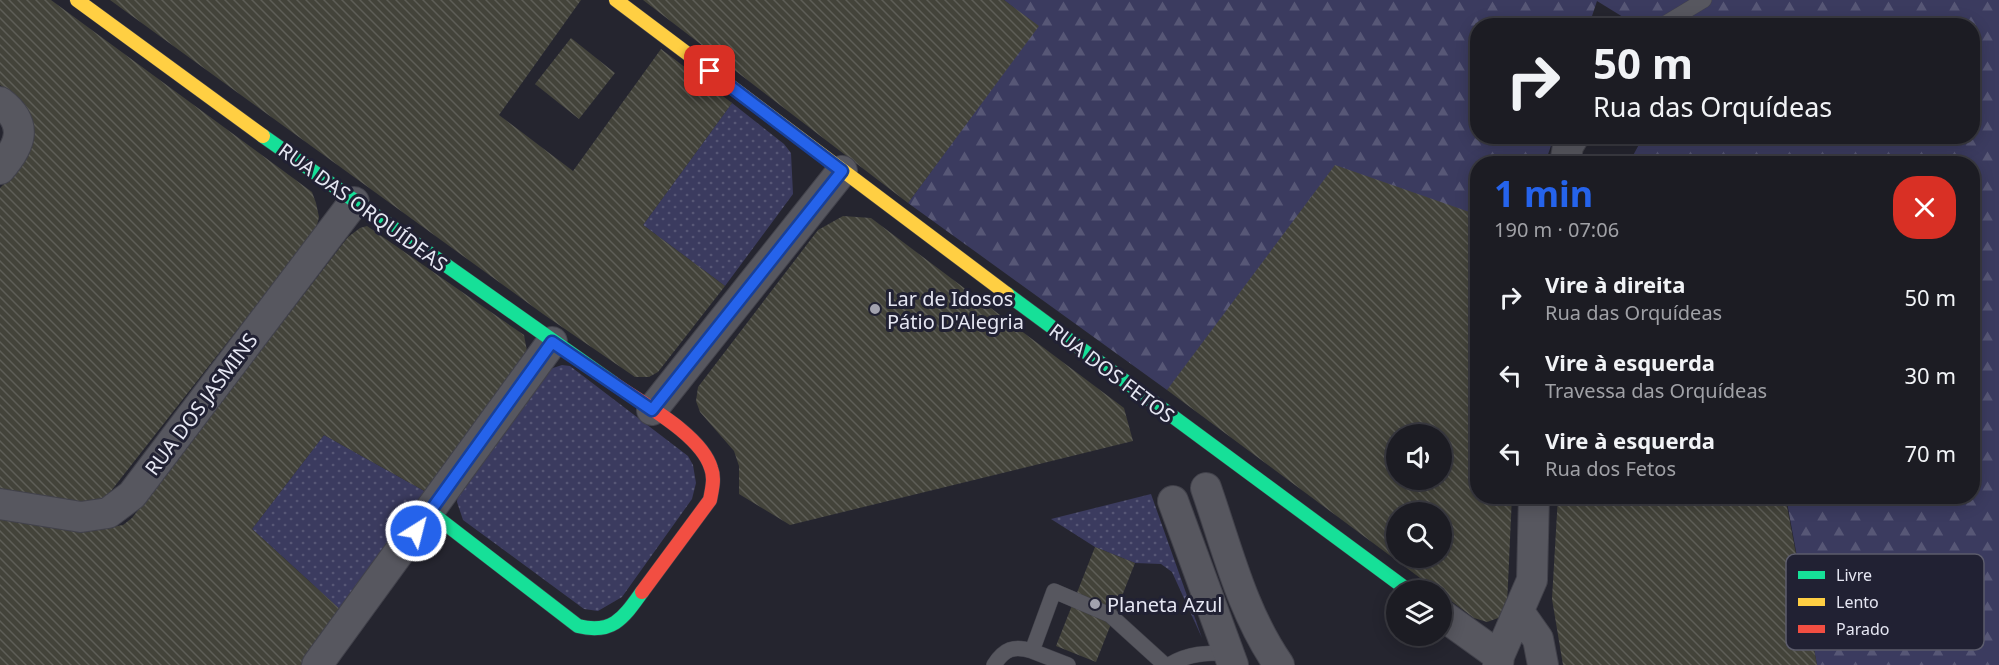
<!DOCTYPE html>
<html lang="pt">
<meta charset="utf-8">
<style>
:root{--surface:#1c1c23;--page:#292930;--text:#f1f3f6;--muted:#a0a1a6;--line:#3a3a41;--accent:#2563eb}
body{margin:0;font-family:"Noto Sans",sans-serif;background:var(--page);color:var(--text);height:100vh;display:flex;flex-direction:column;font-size:22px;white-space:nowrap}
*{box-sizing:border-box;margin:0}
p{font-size:20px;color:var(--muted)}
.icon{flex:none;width:33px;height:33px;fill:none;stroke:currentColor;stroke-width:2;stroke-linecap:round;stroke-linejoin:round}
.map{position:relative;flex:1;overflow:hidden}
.side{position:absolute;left:1470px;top:156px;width:510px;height:348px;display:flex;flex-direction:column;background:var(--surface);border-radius:24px;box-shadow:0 3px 15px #0003,0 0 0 2px var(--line)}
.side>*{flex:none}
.top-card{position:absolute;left:1470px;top:18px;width:510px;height:126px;border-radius:24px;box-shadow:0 3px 15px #0003,0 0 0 2px var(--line);background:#1c1c23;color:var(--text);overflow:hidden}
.controls{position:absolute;left:1386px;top:424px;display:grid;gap:12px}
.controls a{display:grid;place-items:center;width:66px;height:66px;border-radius:50%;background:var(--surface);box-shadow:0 3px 15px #0003,0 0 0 2px var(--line);font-size:30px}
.pin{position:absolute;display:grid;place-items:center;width:51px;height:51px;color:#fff;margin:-26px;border-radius:12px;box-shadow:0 3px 9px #0006}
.me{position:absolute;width:66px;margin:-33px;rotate:36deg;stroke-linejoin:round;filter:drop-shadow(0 0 4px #0008)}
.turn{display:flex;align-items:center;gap:21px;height:126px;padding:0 24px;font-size:27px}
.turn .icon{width:78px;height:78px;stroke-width:2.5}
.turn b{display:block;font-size:42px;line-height:51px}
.round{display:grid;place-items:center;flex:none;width:63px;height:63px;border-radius:24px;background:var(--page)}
.headline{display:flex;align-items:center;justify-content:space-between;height:102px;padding:0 24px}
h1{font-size:36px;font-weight:700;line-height:45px;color:var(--accent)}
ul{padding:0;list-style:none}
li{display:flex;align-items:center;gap:18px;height:78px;padding:0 24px}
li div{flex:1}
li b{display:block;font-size:22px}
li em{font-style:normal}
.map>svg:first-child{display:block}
.grass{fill:url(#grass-dots)}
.forest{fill:url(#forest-firs)}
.building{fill:url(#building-back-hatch);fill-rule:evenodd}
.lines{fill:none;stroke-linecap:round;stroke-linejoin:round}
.lane-casing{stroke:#42424b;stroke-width:16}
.street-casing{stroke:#42424b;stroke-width:32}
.fast-casing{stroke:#42424b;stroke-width:15}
.slow-casing{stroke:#42424b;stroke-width:15}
.jam-casing{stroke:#42424b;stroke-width:15}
.lane{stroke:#57575f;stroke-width:15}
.street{stroke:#57575f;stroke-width:30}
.fast{stroke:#16e098;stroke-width:14}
.slow{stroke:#ffcf43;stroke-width:14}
.jam{stroke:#f24e42;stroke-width:14}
.route-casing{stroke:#184099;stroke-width:15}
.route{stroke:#2563eb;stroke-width:10}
.poi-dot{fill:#a2a2ae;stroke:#212133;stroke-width:2}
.labels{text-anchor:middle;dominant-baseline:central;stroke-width:6;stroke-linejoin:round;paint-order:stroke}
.street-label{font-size:20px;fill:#e5e6f2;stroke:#212133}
.poi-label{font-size:20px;fill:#e5e6f2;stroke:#212133;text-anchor:start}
.key{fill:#212133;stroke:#5c5c6c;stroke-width:1.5}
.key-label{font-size:16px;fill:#e5e6f2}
</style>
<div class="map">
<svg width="1999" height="665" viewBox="0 0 1999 665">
<defs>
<pattern id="grass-dots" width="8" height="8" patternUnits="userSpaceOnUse" patternTransform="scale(1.5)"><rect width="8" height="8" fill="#3b3b5f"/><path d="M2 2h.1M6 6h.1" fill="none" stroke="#575776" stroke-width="1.8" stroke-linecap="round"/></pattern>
<pattern id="forest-firs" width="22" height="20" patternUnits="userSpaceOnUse" patternTransform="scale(1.5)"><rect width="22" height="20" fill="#3b3b5f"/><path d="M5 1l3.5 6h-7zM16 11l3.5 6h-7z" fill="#575776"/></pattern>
<pattern id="building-back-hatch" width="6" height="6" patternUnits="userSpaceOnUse" patternTransform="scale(1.5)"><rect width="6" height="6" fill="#43433a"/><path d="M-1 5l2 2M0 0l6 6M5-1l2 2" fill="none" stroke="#5e5e57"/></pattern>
</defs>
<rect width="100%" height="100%" fill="#25252f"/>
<path class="grass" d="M732 103 784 144 791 153 793 194 725 286 643 225Z
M562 365 570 366 688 456 693 465 696 483 692 499 622 597 598 611 584 609 463 520 457 502 458 492 541 372Z
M324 435 428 493 343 612 252 529Z
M1151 494 1202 638 1172 572 1161 564 1135 563 1095 547 1051 519Z"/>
<path class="forest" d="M1004 0H1999V665H1817L1786 497 1972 496V164L1629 163 1643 137 1972 136V26L1636 25 1597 1 1589 25 1478 26V136L1554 137 1545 163 1478 164 1477 215 1167 390 908 203 1038 26Z"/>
<path class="building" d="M0 0H51L312 192 316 203 319 217 316 229 111 491 99 501 86 503 0 490V188L18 170 29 115 23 102 0 85Z
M110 0H581L499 115 573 171 661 49 732 103 643 225 725 286 658 372 649 377H635L543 314Z
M643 0H1004L1039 26 908 203Z
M571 38 615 73 579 119 535 84Z
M1335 165 1478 215V496H1512L1507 605 1501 617 1487 622 1474 618 1167 390ZM1396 435H1442V480H1396ZM1396 513H1442V558H1396Z
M843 216 871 218 1124 408 1133 441 790 525 739 494V466L734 451 700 412 696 401 698 387 818 230Z
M367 226 524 335 527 351 521 365 428 493 324 435 252 529 343 612 301 665H0V517L89 531 123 525 132 518 348 237 360 228Z
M1558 496H1785L1817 665H1563L1552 599Z
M1095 547 1135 563 1096 662 1056 646Z"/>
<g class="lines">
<defs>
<path id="lane" d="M1661 26 1704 0
M1032 651 1068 665
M994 665C1004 649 1014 645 1032 651L1054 591 1110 615 1165 665
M1169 665C1189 653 1206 653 1229 653"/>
<path id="street" d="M0 102C29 124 21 145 0 169
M1565 164 1568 146 1574 136
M652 410 842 171
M1206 488C1227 548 1242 612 1279 665
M1173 501 1233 665
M0 504 81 517 108 513 132 495 354 202
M1519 612 1538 639 1543 665
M1442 615 1499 656
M317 665 552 342
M1498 665 1499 656 1532 580 1534 496"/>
<path id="fast" d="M263 136 613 383
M1007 294 1409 591
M430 512 578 626C613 635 624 617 642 592"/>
<path id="slow" d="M77 0 263 136
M616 0 1007 294"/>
<path id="jam" d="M613 383C641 403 701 434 711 468 715 478 712 489 710 500L642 592"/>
</defs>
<use href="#lane" class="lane-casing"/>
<use href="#street" class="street-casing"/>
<use href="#fast" class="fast-casing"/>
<use href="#slow" class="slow-casing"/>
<use href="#jam" class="jam-casing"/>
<use href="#lane" class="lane"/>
<use href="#street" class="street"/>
<use href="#fast" class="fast"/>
<use href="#slow" class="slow"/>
<use href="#jam" class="jam"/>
</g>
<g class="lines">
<defs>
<path id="route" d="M416 531 552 342 652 410 842 171 710 71"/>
</defs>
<use href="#route" class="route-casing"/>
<use href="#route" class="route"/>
</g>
<g class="poi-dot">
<circle cx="875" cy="309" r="6"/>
<circle cx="1095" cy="604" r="6"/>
</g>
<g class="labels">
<g class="street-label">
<text transform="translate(363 207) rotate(36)">RUA DAS ORQUÍDEAS</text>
<text transform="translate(1112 373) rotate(37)">RUA DOS FETOS</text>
<text transform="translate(201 404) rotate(-53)">RUA DOS JASMINS</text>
</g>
<g class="poi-label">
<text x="887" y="298">Lar de Idosos<tspan x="887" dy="23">Pátio D'Alegria</tspan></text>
<text x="1107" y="604">Planeta Azul</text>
</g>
</g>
<rect x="1786" y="554" width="198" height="96" rx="9" class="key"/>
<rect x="1798" y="571" width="27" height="8" fill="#16e098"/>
<rect x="1798" y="598" width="27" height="8" fill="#ffcf43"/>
<rect x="1798" y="625" width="27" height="8" fill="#f24e42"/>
<g class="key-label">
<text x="1836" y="581">Livre</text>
<text x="1836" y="608">Lento</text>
<text x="1836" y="635">Parado</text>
</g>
</svg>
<div class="controls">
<a><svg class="icon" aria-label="sound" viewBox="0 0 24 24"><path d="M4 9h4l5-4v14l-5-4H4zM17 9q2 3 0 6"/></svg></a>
<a><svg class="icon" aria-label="search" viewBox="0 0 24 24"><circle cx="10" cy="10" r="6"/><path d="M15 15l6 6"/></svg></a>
<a><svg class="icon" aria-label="layers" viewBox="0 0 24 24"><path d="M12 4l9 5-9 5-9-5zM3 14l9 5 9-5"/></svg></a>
</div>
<div class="pin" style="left:710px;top:71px;background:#d93025"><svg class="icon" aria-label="arrive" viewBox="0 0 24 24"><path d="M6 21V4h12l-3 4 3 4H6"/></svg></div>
<svg class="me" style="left:416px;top:531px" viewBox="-20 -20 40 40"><circle r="17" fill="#2563eb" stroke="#fff" stroke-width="3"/><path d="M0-11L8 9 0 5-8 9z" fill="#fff"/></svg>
<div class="top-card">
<div class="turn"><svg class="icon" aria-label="right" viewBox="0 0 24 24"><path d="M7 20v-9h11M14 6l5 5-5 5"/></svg><div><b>50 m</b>Rua das Orquídeas</div></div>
</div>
<section class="side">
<div class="headline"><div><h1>1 min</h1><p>190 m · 07:06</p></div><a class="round" style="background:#d93025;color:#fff"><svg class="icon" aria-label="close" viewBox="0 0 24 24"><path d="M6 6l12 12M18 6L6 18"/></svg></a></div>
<ul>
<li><svg class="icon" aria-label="right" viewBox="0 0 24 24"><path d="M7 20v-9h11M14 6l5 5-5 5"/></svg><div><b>Vire à direita</b><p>Rua das Orquídeas</p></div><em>50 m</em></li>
<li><svg class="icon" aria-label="left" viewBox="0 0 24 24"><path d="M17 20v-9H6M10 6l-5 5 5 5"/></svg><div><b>Vire à esquerda</b><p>Travessa das Orquídeas</p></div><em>30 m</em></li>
<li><svg class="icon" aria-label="left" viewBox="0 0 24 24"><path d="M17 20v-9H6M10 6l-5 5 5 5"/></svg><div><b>Vire à esquerda</b><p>Rua dos Fetos</p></div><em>70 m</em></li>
</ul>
</section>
</div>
